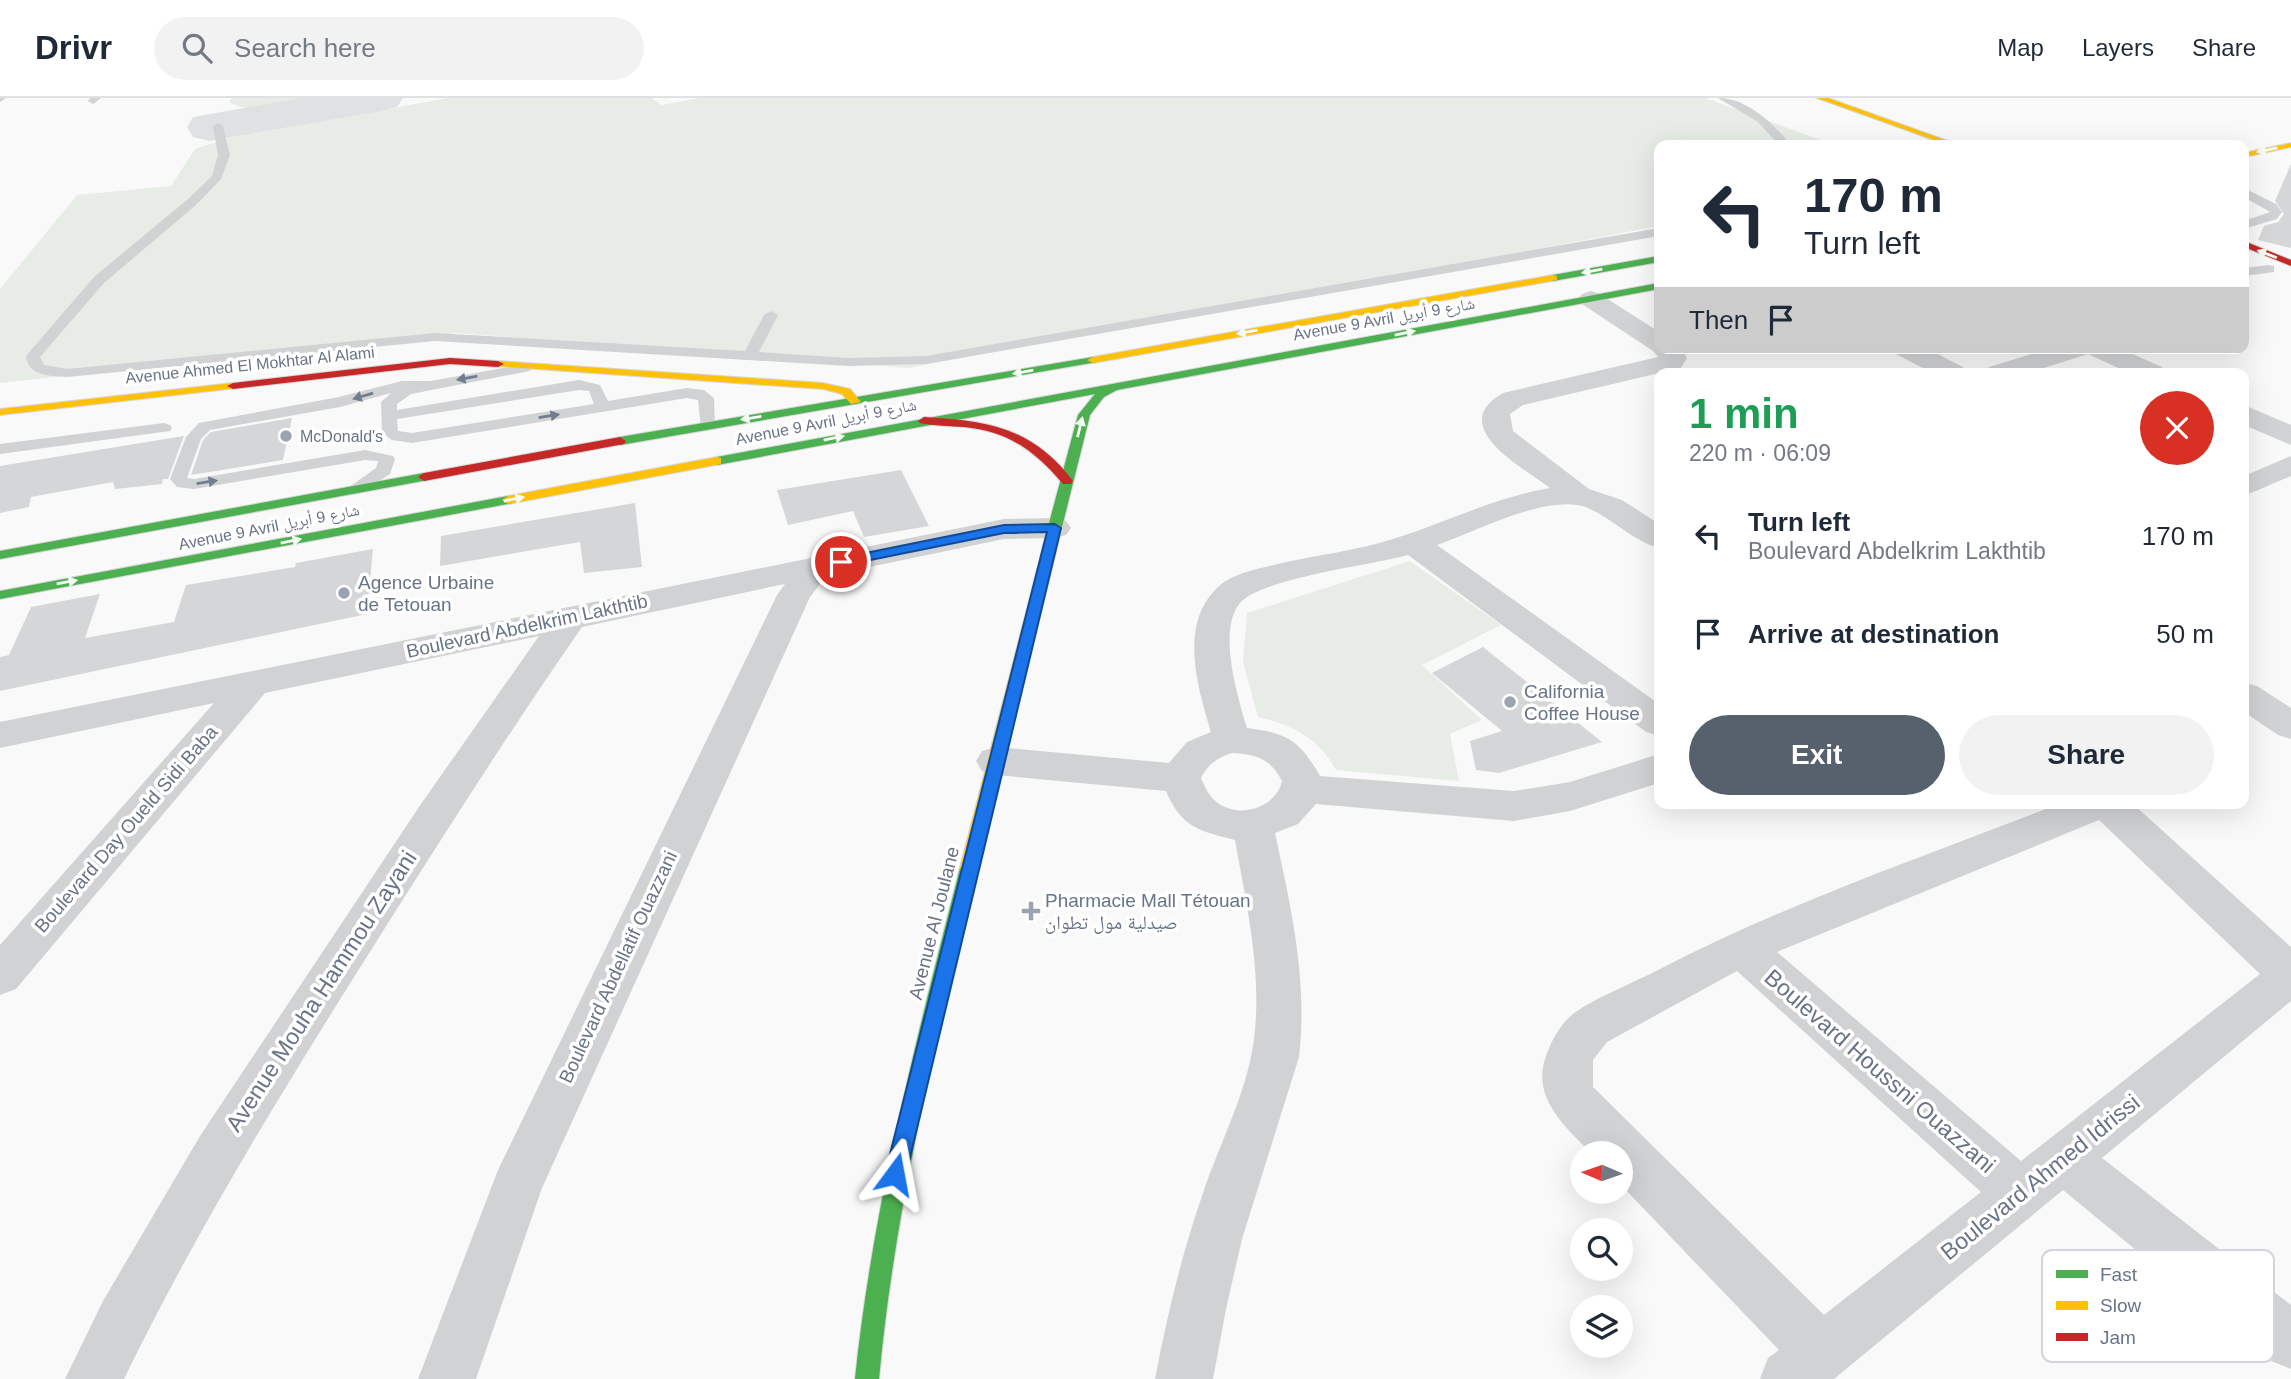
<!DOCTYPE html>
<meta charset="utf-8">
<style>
:root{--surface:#fff;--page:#f2f2f3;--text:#1f2937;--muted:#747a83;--line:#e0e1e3;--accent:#57606d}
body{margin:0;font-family:Helvetica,"Noto Naskh Arabic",sans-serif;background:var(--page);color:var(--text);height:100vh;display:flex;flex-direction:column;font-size:26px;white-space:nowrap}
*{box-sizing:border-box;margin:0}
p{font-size:23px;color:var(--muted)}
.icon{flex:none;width:38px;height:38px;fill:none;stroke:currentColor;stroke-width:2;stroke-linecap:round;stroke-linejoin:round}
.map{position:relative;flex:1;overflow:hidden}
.drawer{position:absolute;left:1654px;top:270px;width:595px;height:441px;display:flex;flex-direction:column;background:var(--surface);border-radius:14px;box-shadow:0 7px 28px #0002}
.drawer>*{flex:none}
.top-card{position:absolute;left:1654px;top:42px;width:595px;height:214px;border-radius:14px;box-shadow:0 7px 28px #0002;background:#fff;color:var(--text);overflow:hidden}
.needle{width:46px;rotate:272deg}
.buttons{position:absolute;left:1570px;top:1043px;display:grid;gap:14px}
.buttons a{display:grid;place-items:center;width:63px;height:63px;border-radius:50%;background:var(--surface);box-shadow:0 7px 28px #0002;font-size:35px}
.pin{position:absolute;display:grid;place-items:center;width:60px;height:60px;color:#fff;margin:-30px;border:4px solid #fff;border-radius:50%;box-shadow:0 2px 7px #0007}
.me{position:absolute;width:77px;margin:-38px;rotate:13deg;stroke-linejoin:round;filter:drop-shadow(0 0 5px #0008)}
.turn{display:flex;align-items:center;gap:24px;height:147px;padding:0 35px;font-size:32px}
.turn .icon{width:91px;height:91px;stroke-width:2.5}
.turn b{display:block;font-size:49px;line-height:60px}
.then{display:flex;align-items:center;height:66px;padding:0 35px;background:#0003;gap:14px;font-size:26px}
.round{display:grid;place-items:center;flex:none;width:74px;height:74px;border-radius:37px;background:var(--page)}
.headline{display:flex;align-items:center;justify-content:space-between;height:119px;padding:0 35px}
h1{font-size:42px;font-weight:700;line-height:52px;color:#1e9e55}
.action{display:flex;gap:14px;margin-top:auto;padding:14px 35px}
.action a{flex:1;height:80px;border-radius:42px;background:var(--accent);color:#fff;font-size:28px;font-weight:700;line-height:80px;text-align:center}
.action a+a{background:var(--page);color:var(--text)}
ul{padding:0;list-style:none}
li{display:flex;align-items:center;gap:21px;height:98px;padding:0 35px}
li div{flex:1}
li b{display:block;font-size:26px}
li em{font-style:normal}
header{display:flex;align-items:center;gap:42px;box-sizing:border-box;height:98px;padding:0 35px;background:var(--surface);border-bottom:2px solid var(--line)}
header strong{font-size:33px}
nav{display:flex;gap:38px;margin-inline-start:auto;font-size:24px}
.search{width:490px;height:63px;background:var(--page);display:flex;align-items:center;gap:18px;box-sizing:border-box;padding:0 24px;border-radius:38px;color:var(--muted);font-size:26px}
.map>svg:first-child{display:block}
.green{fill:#e8ece7}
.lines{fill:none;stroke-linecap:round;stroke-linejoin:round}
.taxiway{fill:#e0e1e2;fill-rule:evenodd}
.building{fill:#d5d6d7}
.fast-casing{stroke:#d6d7d8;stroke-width:2}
.slow-casing{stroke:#d6d7d8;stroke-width:2}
.jam-casing{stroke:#d6d7d8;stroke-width:2}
.lane{fill:#d1d2d4;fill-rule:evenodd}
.street{fill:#d1d2d4;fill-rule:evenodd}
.fast{fill:#4caf50;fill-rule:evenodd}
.slow{fill:#ffc107;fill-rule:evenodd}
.jam{fill:#c62828;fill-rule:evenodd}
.oneway{fill:#f6fbf6}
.oneway2{fill:#737d90}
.route{fill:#1a73e8;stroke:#114b97;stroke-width:2}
.poi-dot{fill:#9ba3b0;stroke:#fff;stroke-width:2.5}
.labels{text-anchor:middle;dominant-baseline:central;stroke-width:7;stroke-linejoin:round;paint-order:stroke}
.far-street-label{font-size:16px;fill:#697489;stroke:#fff}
.far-poi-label{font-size:16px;fill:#697489;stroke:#fff;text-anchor:start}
.poi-label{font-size:19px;fill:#697489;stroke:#fff;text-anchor:start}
.street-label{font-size:19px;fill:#697489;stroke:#fff}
.near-street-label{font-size:23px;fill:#697489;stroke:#fff}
.key{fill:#fff;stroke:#d2d5dc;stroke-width:2}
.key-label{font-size:19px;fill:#697489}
</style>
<header>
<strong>Drivr</strong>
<div class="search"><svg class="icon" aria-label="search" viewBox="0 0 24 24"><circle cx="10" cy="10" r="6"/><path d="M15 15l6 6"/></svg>Search here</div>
<nav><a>Map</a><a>Layers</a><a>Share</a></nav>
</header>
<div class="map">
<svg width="2291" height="1281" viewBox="0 0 2291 1281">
<rect width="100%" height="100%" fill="#f9f9f9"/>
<path class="green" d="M232 0H304C283 8 250 17 229 4Z
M448 0H651L662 7 700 0H1705L1832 46 1659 47V128L908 270 457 235 0 285V191L77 97 171 88 195 51 229 40Z
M1410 463 1501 527 1422 567 1482 622 1450 636 1459 683 1336 672C1320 641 1291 626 1258 619L1243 564 1247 515Z"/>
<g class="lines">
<path class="taxiway" d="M300 0H403L397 9 381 13 210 43 193 39 187 29 193 19Z"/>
</g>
<path class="building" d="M2291 66V150L2258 142 2264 128 2278 124 2284 116 2275 103Z
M292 320 283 362 191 377 203 342 211 334Z
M184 338 168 381H163L162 386 115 391 113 384 31 399 29 409 0 415V368Z
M901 372 929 428 864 439 853 413 788 427 777 392Z
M635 405 642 469 584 475 580 444 440 468 441 438Z
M373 451 367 516 0 593V559L9 557 31 509 100 496 85 540 174 524 186 487 295 469 296 465Z
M1483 549 1602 644 1499 675 1476 672 1470 643 1502 633 1432 575Z"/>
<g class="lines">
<defs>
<path id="fast" d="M1659 158V164L1553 183 1548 180 1553 177Z
M1659 185V191L1117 292 1104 299 1090 317 1062 429 1055 433 1048 429 1078 317 1095 296 717 367 711 363 717 359Z
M1093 259 1097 260V264L620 347 614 343 620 339Z
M424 375 428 376V382L0 461V453Z
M508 398 514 402 513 405 0 501V493Z
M969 763 975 765 978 770C937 939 895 1107 879 1281H855C873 1107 917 939 960 770L963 765Z"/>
<path id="slow" d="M1817 0H1828L1959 47H1948Z
M2291 45V49L2244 59V55Z
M1553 177 1557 178V182L1093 265 1087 262 1093 259Z
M498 263 823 285 850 291 861 304 851 306 842 296 823 291 494 268V264Z
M233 285 239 288 237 290 0 317V311Z
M717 359 721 360V366L508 406 502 402 508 398Z
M1055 425 1062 429 978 770 975 775H963L960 770 1048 429Z"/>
<path id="jam" d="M2244 143 2291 162V168L2244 149Z
M450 260 498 263 504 266 498 269 450 266 233 291 227 288 233 285Z
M924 319C988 323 1032 329 1073 383L1071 386H1063C1035 353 1008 333 964 329 950 328 934 328 920 325L918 323Z
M620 339 626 343 624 346 424 383 418 379 424 375Z"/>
</defs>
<use href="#fast" class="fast-casing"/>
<use href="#slow" class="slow-casing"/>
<use href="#jam" class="jam-casing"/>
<path class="lane" d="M0 0H6L0 4Z
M90 0H101L93 6 88 3Z
M1718 0C1747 0 1773 25 1791 47H1779L1758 24Z
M218 25 223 28 230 57 221 81 196 107 104 185 40 259 44 267 67 271 435 235 745 253 764 217 771 213 778 217 759 254 848 260 926 258 1659 130V138L926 266 848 268 435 243 67 279C50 278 28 278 26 258L94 179 188 101 212 78 218 57 213 28Z
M2244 90 2276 106 2282 114 2277 121 2244 131V123L2270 114 2244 99Z
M2269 167 2274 168V174L2244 178V170Z
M525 266 532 270 530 273 411 296 397 306V312L579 282 600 287 608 303 687 290 704 292 714 300 715 327 713 330H701L698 302 687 300 412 345 392 342 382 335 381 304 391 295 340 309 210 332 201 341 187 380 194 381 365 352 393 358 395 361 390 376 359 396H347L345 392 376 370 378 363 365 362 194 391 177 389 170 381 186 339 199 325 339 299 402 283H431ZM579 292 589 293 594 306 412 335 398 333 397 321Z
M164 325 170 327 172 330 170 333 0 356V346Z"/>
<path class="street" d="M1591 193 1600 196 1659 234V250H1680L1687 260 1681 270 1523 307 1510 316 1513 333 1589 391 1622 402 1659 426V450C1633 443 1613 421 1588 410 1549 394 1476 434 1437 447L1659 606V638L1646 634 1408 457C1372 467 1262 480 1240 505 1217 532 1238 600 1247 630 1288 635 1300 643 1320 678L1514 693 1570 684 1659 656V685L1570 713 1514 723 1316 706 1298 726 1275 735C1291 809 1308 883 1299 959L1242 1141 1226 1211 1213 1281H1155C1167 1218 1182 1155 1203 1095 1221 1041 1250 990 1255 932 1261 869 1246 804 1235 742 1199 733 1181 729 1166 693L996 677 982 673 976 663 982 653 996 649 1169 665 1187 644 1211 634C1198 591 1179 529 1215 492 1230 475 1257 471 1278 466 1316 457 1355 453 1393 441 1445 425 1495 399 1550 390 1522 369 1445 328 1503 295L1658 259 1653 253 1582 206 1578 201 1582 196ZM1232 655C1256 656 1271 661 1282 683 1277 706 1248 719 1225 709 1212 704 1206 692 1201 680 1207 667 1218 659 1232 655Z
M1892 250H1926L1963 269 1966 275H1932L1896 256Z
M2051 250H2119L2162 269 2165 275H2129L2088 256 2028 275H1986L1989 269Z
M2244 307 2291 327V347L2244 327Z
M2291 358V378L2244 398V378Z
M1055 420 1066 423 1071 430 1066 437 1055 440 1004 441 826 478 810 499 542 1090 476 1281H418L498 1072 777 497 785 486 582 529C509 634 441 741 373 849 284 990 197 1131 124 1281H65L103 1203 200 1038 421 706 539 538 265 595 16 891 0 897V847L214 605 0 650V624L1004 421Z
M2244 585 2257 588 2291 610V641L2278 637 2244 614Z
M2061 705H2132L2291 849V903L2102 1060 2291 1207V1271L2271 1263 2063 1092 1834 1281H1760L1768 1260 1779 1252 1620 1086V1055H1591C1567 1030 1532 1001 1545 961 1550 945 1560 926 1573 916 1594 900 1633 885 1658 872 1787 805 1926 758 2061 705ZM2099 722 2260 876 2021 1063 1777 854ZM1737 873 1981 1094 1824 1217 1593 989V962L1607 944Z"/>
<use href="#fast" class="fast"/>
<use href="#slow" class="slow"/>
<use href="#jam" class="jam"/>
</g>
<defs><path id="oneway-solid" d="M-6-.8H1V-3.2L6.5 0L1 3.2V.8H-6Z" transform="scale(1.75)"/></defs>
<g class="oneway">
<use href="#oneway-solid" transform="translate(2267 52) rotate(169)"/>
<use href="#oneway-solid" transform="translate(2267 156) rotate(-159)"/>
<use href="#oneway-solid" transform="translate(1592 173) rotate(170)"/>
<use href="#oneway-solid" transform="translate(1247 234) rotate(170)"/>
<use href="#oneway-solid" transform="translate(1405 235) rotate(-11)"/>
<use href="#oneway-solid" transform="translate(1023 274) rotate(170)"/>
<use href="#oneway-solid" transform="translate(751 320) rotate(171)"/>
<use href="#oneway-solid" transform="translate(1080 329) rotate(-76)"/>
<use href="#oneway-solid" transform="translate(834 340) rotate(-11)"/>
<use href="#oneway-solid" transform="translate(514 401) rotate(-11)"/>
<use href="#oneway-solid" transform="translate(291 443) rotate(-11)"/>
<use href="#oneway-solid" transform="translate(67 484) rotate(-10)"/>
</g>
<g class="oneway2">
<use href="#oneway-solid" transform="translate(467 280) rotate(170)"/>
<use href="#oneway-solid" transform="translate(363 298) rotate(164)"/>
<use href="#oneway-solid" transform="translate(549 318) rotate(-9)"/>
<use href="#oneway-solid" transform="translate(207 384) rotate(-9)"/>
</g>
<path class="route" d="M1055 426 1061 430 906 1076 903 1083 895 1086 888 1083 885 1076 1047 434 1004 435 841 468 835 464 841 460 1004 427Z"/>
<g class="poi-dot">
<circle cx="286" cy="338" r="7"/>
<circle cx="344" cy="495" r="7"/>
<circle cx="1510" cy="604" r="7"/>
<path d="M1027.5 802.5h7v7h7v7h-7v7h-7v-7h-7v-7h7z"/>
</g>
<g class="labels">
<g class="far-street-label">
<text transform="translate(1384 221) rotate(-10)">Avenue 9 Avril شارع 9 أبريل</text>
<text transform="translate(250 267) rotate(-6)">Avenue Ahmed El Mokhtar Al Alami</text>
<text transform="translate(826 324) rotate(-11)">Avenue 9 Avril شارع 9 أبريل</text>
<text transform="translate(269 429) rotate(-11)">Avenue 9 Avril شارع 9 أبريل</text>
</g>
<g class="far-poi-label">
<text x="300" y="338">McDonald's</text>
</g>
<g class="poi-label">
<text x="358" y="484">Agence Urbaine<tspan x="358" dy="22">de Tetouan</tspan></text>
<text x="1524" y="593">California<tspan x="1524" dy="22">Coffee House</tspan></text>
<text x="1045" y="802">Pharmacie Mall Tétouan<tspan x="1045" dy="22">صيدلية مول تطوان</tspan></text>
</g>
<g class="street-label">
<text transform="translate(527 528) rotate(-12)">Boulevard Abdelkrim Lakthtib</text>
<text transform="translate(126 731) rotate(-49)">Boulevard Day Oueld Sidi Baba</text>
<text transform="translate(934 825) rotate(-76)">Avenue Al Joulane</text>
<text transform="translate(618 869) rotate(-65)">Boulevard Abdellatif Ouazzani</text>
</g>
<g class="near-street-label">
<text transform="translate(321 893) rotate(-57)">Avenue Mouha Hammou Zayani</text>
<text transform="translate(1880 973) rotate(41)">Boulevard Houssni Ouazzani</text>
<text transform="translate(2040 1079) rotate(-39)">Boulevard Ahmed Idrissi</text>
</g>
</g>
<rect x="2042" y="1152" width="232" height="112" rx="10" class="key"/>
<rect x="2056" y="1172" width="32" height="8" fill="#4caf50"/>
<rect x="2056" y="1203" width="32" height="9" fill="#ffc107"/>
<rect x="2056" y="1235" width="32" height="8" fill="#c62828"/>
<g class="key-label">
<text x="2100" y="1183">Fast</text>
<text x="2100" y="1214">Slow</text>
<text x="2100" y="1246">Jam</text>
</g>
</svg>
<div class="buttons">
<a><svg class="needle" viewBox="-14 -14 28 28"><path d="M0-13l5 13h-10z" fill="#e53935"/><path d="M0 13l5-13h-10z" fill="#747a83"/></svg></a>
<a><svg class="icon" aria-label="search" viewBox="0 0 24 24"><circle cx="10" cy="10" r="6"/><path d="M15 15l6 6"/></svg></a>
<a><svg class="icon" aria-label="layers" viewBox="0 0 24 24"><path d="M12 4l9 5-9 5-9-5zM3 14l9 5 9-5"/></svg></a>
</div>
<div class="pin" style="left:841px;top:464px;background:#d93025"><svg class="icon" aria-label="arrive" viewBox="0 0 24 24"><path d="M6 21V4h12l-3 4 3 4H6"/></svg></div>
<svg class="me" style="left:895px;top:1076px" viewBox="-20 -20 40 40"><path d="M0-17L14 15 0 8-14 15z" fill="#1a73e8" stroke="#fff" stroke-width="4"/></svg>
<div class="top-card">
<div class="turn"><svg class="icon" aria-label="left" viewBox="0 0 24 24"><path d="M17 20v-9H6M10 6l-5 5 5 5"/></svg><div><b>170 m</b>Turn left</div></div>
<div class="then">Then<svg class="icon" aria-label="arrive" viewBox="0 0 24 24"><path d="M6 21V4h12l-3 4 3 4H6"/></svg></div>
</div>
<section class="drawer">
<div class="headline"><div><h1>1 min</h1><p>220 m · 06:09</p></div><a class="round" style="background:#d93025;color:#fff"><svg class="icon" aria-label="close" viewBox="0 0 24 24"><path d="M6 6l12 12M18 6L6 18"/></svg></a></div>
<ul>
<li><svg class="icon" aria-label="left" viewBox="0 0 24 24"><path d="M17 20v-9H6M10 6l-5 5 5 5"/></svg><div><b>Turn left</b><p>Boulevard Abdelkrim Lakthtib</p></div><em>170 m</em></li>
<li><svg class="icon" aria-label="arrive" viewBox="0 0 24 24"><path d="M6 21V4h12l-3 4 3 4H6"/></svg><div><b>Arrive at destination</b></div><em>50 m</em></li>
</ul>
<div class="action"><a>Exit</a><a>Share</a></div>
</section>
</div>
